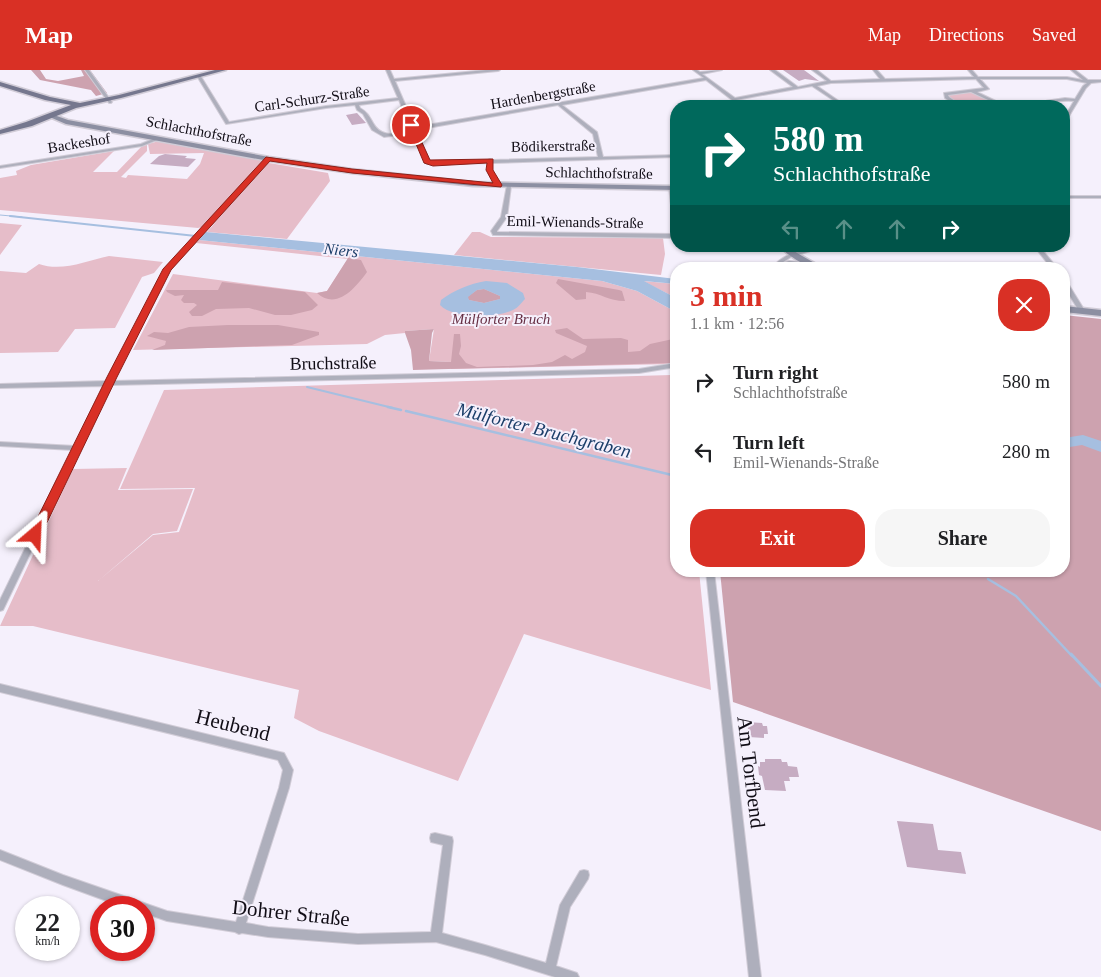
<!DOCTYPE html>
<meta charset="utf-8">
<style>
:root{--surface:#fff;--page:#f6f6f6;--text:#202124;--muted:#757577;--accent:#d93025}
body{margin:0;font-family:Georgia,serif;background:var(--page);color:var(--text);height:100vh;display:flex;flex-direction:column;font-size:19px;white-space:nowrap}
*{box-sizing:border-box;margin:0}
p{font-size:16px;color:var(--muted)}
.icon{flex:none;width:28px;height:28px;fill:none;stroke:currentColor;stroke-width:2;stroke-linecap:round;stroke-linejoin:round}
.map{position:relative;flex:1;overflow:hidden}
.panel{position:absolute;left:670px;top:192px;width:400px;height:315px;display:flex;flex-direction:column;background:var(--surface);border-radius:20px;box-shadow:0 1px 4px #0004}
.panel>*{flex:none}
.hud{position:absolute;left:670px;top:30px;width:400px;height:152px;border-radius:20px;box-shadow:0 1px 4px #0004;background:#00695c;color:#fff;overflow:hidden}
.speed{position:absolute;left:15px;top:826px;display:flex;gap:10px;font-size:25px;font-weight:700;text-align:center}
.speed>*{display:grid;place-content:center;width:65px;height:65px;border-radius:50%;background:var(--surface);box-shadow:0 1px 4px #0004;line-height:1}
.speed small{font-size:12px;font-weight:400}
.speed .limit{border:8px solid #d22;background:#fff;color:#111}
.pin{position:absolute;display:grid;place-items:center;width:42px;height:42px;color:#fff;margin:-21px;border:2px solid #fff;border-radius:50%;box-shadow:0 1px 5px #0007}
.me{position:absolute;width:55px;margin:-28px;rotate:26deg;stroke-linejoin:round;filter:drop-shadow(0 0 4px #0008)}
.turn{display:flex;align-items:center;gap:18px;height:105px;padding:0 20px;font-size:22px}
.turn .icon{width:65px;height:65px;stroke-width:2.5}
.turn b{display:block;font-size:35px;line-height:42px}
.lanes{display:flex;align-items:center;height:48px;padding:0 20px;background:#0003;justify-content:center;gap:25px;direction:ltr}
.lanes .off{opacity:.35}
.round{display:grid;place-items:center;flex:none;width:52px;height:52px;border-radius:20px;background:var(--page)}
.summary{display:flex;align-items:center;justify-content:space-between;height:85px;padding:0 20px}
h1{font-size:30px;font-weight:600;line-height:38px;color:var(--accent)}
.action{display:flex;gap:10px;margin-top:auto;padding:10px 20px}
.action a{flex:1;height:58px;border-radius:20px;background:var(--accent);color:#fff;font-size:20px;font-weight:600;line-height:58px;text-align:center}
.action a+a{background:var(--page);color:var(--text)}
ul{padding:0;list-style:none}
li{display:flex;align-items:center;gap:15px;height:70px;padding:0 20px}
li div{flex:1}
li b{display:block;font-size:19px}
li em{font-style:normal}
header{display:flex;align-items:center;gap:30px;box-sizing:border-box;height:70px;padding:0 25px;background:var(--accent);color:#fff}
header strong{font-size:24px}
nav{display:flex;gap:28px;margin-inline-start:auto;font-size:18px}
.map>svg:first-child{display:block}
.green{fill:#e6bdc9}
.forest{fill:#cda2af}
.water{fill:#a6bfe0;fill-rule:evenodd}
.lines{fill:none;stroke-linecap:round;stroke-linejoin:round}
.stream-far3{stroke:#a6bfe0;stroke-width:1}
.stream-far2{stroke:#a6bfe0;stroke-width:2}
.stream-far1{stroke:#a6bfe0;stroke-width:2.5}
.stream{stroke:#a6bfe0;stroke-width:3}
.river{fill:#a6bfe0;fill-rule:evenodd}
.building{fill:#c6acc2}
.minor-casing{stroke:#d1ccd7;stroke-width:2}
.secondary-casing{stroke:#d1ccd7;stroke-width:3}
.primary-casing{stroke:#d1ccd7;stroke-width:3}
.minor{fill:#aeafbc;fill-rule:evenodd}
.secondary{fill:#8c8fa2;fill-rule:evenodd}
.primary{fill:#75778e;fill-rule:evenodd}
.route{fill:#d93025;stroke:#8d1f18}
.labels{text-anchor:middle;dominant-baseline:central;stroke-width:4;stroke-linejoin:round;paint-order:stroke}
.far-street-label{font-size:15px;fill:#110d16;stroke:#f5f0fc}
.far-park-label{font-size:15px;font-style:italic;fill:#683045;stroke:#f5f0fc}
.far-water-label{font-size:16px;font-style:italic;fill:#1c3e69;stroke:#f5f0fc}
.street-label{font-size:18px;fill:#110d16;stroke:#f5f0fc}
.water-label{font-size:19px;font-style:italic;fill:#1c3e69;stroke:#f5f0fc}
.near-street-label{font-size:21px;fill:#110d16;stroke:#f5f0fc}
</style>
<header>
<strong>Map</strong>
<nav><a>Map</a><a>Directions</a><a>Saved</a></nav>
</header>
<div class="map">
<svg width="1101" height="907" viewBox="0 0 1101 907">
<rect width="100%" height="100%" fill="#f5f0fc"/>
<path class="green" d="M972 22 1000 35 964 36 947 26V25Z
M159 71 267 88 202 157 198 158 0 140V108L17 105 16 101 31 95 114 81 93 102H117L142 76 147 75V81L121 107 126 108 128 105 187 109 200 94 204 83 150 84 148 74Z
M269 93 328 103 330 111 287 169 207 162 265 94Z
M0 153 22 155 0 185Z
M472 162H480L491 167 663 168 665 184 661 205 454 185Z
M199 170 602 211 637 221 676 242V291L671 294 451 299V292L429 291 434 259 405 261V263L385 265 367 274 133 280 173 204 317 223 327 221 348 189 196 173Z
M109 186 163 192 154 203 142 207 115 258 75 259 58 282 0 283V201L26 203 39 194C62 202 86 191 109 186Z
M643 211 676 214V228Z
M671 305 676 308V501H699L711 620 524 564 458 711 319 661 294 648 299 620 33 556H0L73 399 127 398 118 420 193 419 177 461 153 464 98 511 153 465 179 462 195 418 120 419 164 320Z"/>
<path class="forest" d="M31 0H40L46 9 58 11 84 6 81 0H90L107 23 96 26 91 20 40 10Z
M348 188 361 190 367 202C356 217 337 241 317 223L327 221Z
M558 209 619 220 622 221 625 231C608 231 601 223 586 222V229L576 230 556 213Z
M222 212 305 222 318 235 312 240 291 245H275L249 238 216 239 202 246H192L189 242 197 235 194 233H184L181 230 184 225 175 226 167 222 166 220H218Z
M484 219 500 226V229L484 233 469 230 467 227 477 220Z
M1064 245 1101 249V761L733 632 720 501H1064Z
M228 255H278L319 262V265L292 275 152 280 165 275 166 271 147 266 154 262 168 263 189 257Z
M567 258 583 269 621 268 628 270V282L640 281 650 274 673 269 676 260V290L670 293 413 300 411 280 405 263V261L434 259 432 263 429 291 451 292 454 264H460L461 276 459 284 466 293 477 297 533 295 552 292 565 285 572 289 585 282 587 276 556 263 555 260Z"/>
<path class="water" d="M206 162 577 197 676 209V214L644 211 676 228V242L637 221 602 211 199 170Z
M486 211 507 213 523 223 525 229C521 233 518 238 513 240 497 248 453 249 440 235L441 230C454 220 469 214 486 211ZM484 219 500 226V229L484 233 469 230 468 227 477 220Z"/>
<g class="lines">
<path class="stream-far3" d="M0 145 22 147"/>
<path class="stream-far2" d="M10 146 205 167
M307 317 393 338"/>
<path class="stream-far1" d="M388 337 401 340
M406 341 676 406
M988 509 1016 526 1072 586"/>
<path class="stream" d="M1071 584 1101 616"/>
<path class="river" d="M1083 365 1101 371V382L1082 375 1064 378V368Z"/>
</g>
<path class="building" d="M783 0H804L819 11 805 9 799 11Z
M357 43 366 53 352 55 346 45Z
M165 84 187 86 185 88 196 89 188 97 150 94 159 86Z
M747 652 762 653 763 656H767L768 664H764V668L749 667Z
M765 689H781L782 692H787L788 696 797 697 799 707H789L790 711H784L786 721 765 720 762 706 759 705 758 696 760 697V692H765Z
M897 751 933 754 938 780 961 782 966 804 907 797Z"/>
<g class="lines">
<defs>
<path id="minor" d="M85 0H89L112 32 111 33H109Z
M386 0H390L394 9 486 0H500L498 1 395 11 415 57 704 8 693 0H697L700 2 722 0 702 4 735 28 793 17 770 0H775L798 17 827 11 812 0H817L831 11 880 9 873 0H877L885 9 974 7 968 0H972L978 7H1067L1083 10 1071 0H1075L1088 10H1101V12L1091 13 1086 18 1066 51 1064 52V48L1074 31C1053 29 1033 37 1013 36L1065 28 1075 29 1083 16 1087 13 1067 9H980L989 19 977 22 1006 36H1001L971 22 948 25 949 27 962 36H957L945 28 944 23 984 18 976 9 831 13 817 16 846 36H842L812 16 736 30 739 36H735L732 30 706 10 562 35 597 62 603 87 676 85V87L492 93V101L500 115 498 116C491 111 488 102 488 93L427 94 425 92 413 63 384 67 372 60 363 44 357 40 355 35 326 38 226 54 197 6 200 5 229 52 326 36 398 28ZM399 30 412 61C396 63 382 69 373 53 369 46 367 42 360 38L359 35ZM558 35 593 64 598 87 492 90 490 89 488 90 430 92 416 60Z
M158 67 162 68 142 76 0 98V96L141 74Z
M267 88 271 89 170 200 113 311 639 299 676 293V297L639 303 111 315 4 538 3 540 0 541V530L73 380 0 376V372L75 376 105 316 0 318V314L107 311 166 198Z
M507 115 511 116 507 147 497 161V162L676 164V168L493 165 491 161 501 147Z
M669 116 673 117 676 137V156L673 154Z
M1064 126H1101V128H1064Z
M818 176H827L791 187 780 194 789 191 811 193 813 194V196L789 195 778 199H771C783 183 800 181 818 176Z
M1034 176H1039L1058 199H1052Z
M1064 210 1067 212 1085 241 1084 242H1080L1079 241 1064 216Z
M706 501H714L761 907H749Z
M0 614 284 683 293 700 289 718 246 853 268 857 358 864 431 862 443 775 431 772 430 768 431 764 435 763 452 767 453 771 442 863 485 875 546 893 560 835 580 801 584 800 588 801 589 805 588 809 570 837 556 896 577 903 579 907H555L485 885 436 872 358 874 268 867 242 863 239 864 235 862 167 851 144 843V838H126L63 815 0 790V780L63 805 167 841 236 852 279 718 283 700 278 690 0 622Z"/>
<path id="secondary" d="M54 45 68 50 269 87 351 99 473 112 676 116V120L473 116 351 103 269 91 66 54 52 48 51 47Z
M779 176H788L797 183 825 199C808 199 791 188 779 176Z
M1064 236 1101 240V246L1064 242Z"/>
<path id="primary" d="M215 0H226L121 28 76 38 32 56 0 64V60L26 52 71 35 45 30 0 16V12L50 27 80 33 119 25Z"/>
</defs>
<use href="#minor" class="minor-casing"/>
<use href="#secondary" class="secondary-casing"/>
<use href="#primary" class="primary-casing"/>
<use href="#minor" class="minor"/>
<use href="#secondary" class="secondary"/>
<use href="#primary" class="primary"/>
</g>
<path class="route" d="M411 53 414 55 430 90 493 89V100L502 115 501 117 352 103 270 91 171 200 117 307 41 465 39 468H31L29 465 107 307 163 199 266 87 352 99 493 113 486 100 487 93 433 96 424 93 408 55Z"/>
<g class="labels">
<g class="far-street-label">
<text transform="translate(543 25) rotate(-10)">Hardenbergstraße</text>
<text transform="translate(312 29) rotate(-8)">Carl-Schurz-Straße</text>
<text transform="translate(199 61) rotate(11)">Schlachthofstraße</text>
<text transform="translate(79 73) rotate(-9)">Backeshof</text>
<text transform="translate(553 76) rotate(-1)">Bödikerstraße</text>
<text transform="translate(599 103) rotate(1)">Schlachthofstraße</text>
<text transform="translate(575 152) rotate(1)">Emil-Wienands-Straße</text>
</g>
<g class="far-park-label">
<text x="501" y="249">Mülforter Bruch</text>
</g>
<g class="far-water-label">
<text transform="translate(341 180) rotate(6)">Niers</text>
</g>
<g class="street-label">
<text transform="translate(333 293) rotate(-1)">Bruchstraße</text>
</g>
<g class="water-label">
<text transform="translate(544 360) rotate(14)">Mülforter Bruchgraben</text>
</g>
<g class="near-street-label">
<text transform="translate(233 655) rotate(14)">Heubend</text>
<text transform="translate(751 702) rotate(83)">Am Torfbend</text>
<text transform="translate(291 843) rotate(6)">Dohrer Straße</text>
</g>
</g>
</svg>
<div class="speed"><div>22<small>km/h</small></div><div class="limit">30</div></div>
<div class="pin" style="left:411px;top:55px;background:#d93025"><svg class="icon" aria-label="arrive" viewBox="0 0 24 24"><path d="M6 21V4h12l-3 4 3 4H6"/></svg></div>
<svg class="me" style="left:35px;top:465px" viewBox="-20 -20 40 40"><path d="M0-17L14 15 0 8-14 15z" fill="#d93025" stroke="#fff" stroke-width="4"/></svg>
<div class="hud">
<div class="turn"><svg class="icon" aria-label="right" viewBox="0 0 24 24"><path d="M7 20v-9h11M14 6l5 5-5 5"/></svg><div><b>580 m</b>Schlachthofstraße</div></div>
<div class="lanes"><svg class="icon off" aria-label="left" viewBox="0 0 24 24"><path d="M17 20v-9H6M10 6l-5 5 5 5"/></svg><svg class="icon off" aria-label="ahead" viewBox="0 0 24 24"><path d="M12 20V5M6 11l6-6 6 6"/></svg><svg class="icon off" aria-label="ahead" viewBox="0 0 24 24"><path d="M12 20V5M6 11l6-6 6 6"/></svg><svg class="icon" aria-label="right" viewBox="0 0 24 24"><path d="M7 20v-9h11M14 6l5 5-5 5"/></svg></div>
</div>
<section class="panel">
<div class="summary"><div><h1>3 min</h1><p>1.1 km · 12:56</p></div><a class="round" style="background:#d93025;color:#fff"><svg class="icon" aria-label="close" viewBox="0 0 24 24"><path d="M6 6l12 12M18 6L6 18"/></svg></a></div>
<ul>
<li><svg class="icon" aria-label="right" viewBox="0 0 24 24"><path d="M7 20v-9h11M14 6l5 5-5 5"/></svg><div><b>Turn right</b><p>Schlachthofstraße</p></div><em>580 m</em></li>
<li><svg class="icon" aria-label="left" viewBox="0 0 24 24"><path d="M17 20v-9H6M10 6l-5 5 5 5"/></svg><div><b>Turn left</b><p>Emil-Wienands-Straße</p></div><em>280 m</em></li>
</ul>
<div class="action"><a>Exit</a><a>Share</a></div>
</section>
</div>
